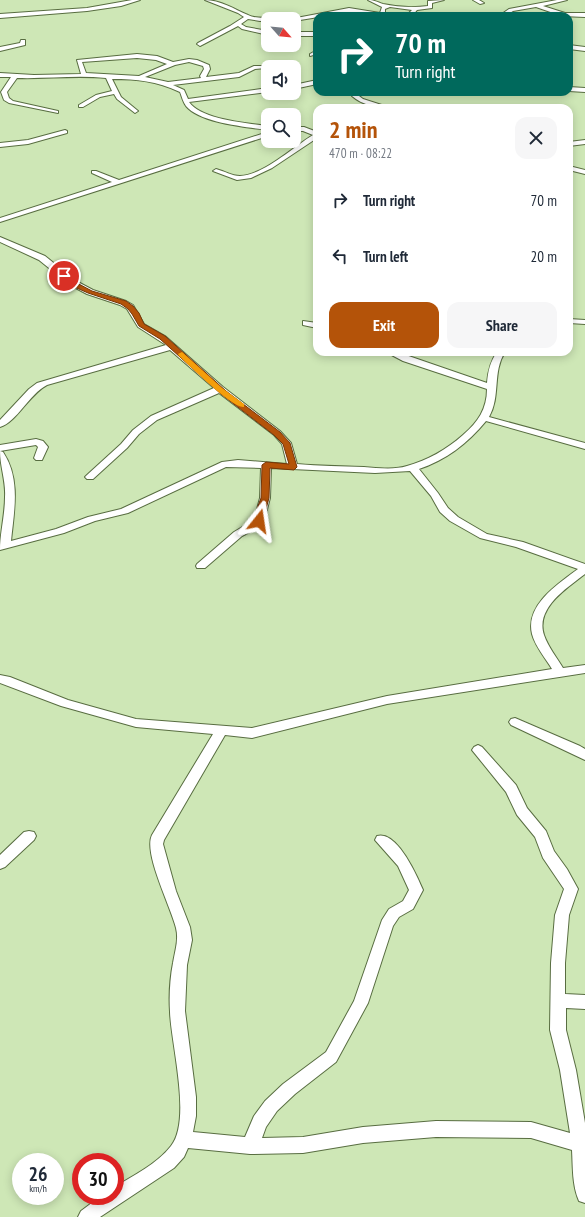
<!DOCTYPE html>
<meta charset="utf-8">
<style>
:root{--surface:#fff;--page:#f6f6f7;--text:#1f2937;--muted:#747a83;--accent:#b45309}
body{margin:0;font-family:"PT Sans Narrow",sans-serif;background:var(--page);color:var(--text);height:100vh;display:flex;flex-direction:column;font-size:15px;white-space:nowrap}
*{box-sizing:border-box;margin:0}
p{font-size:13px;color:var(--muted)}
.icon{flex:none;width:22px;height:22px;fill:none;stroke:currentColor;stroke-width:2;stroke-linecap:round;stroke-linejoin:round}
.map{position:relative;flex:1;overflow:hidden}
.drawer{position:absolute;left:313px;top:104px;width:260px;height:252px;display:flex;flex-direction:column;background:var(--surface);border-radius:12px;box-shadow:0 2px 10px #0003}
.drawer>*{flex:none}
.guide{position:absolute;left:313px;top:12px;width:260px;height:84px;border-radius:12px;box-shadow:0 2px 10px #0003;background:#00695c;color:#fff;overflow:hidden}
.needle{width:26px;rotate:117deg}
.controls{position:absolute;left:261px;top:12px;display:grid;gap:8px}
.controls a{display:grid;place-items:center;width:40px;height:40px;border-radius:8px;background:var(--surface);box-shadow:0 2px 10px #0003;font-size:20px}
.speed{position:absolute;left:12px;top:1153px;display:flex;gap:8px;font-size:20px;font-weight:700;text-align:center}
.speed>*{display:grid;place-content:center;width:52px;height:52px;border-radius:50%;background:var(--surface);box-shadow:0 2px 10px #0003;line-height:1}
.speed small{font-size:10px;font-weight:400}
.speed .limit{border:6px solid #d22;background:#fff;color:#111}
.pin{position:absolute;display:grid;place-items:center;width:34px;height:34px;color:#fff;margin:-17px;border:2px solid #fff;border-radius:50%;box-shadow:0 1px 4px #0007}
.me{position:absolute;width:44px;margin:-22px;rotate:15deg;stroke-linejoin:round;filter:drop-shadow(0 0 3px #0008)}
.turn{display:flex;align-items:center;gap:14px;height:84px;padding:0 16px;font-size:18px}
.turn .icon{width:52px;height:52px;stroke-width:2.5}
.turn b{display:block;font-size:28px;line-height:34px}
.round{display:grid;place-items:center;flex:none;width:42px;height:42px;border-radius:12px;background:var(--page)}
.summary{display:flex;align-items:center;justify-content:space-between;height:68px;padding:0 16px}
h1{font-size:24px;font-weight:600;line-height:30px;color:var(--accent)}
.button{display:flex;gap:8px;margin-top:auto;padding:8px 16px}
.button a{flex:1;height:46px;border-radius:12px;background:var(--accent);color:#fff;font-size:16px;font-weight:600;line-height:46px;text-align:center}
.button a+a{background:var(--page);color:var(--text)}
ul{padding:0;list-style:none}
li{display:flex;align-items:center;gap:12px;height:56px;padding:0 16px}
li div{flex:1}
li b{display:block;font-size:15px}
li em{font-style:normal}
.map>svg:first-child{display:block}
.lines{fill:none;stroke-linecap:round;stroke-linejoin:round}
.street-casing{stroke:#586d41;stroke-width:2}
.street{fill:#fff;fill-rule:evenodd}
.route{fill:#b45309;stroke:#753606}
.slow{fill:#f59e0b}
</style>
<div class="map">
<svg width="585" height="1217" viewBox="0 0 585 1217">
<rect width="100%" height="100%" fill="#cee7b6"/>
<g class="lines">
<defs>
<path id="street" d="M132 0H140L121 6 87 11 0 18V14L87 8Z
M205 0C220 0 234 9 248 15 257 20 272 17 282 17L285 19 260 21 248 19 241 24 246 27 268 31V35L242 29 238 26 200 46 197 44 198 43 230 26 244 17 238 13Z
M368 0C374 0 377 2 383 4 397 7 414 8 428 6V1L444 0 432 3V8L417 10 412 16H406L412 10 390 7 385 9V14L381 16 349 12 294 21V19H291L349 8 380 13 382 7Z
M473 0H479L484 3 480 4Z
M557 0H567L543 6 565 13H585V17L562 16 536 7 513 11 505 16H499L509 9Z
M294 32H317V36H294Z
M21 40H25V45L0 51V47L20 43Z
M569 45 585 47V51L569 49Z
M317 50V54L310 56V54Z
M137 54 157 56 173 62 189 59 197 60 209 65 210 69 206 77 239 73 254 66H266V68L255 69 239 77 173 85 184 90 188 99 268 88V92L189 102C202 120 247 123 268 126V130C247 127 200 123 186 106 183 102 182 97 180 92 156 81 137 79 112 79L121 97 138 111 135 113 117 99 114 94 100 97 83 107H79V105L96 95 112 91 106 78C76 75 46 79 17 78L7 92 9 98 13 101 58 111V113L9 103 4 100 1 92 11 77H0V73L34 75 81 74 77 60ZM137 58 156 60 167 64 139 76 86 73 82 62ZM189 62 203 66 204 69 200 76 201 78 168 82 145 77 175 65Z
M317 80V84L294 89V85Z
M569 87 585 88V92L569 91Z
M357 92H369L359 96 363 99 391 108C378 108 362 105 352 96Z
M294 127H304L317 132V138L272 168 251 178 237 180 213 171 216 169C224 171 232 176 240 176 264 175 293 147 313 135L303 131H294Z
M65 130 67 131V133L28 144 0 147V143L28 140Z
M268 132V136L0 222V218L112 182 92 173V171H96L119 180Z
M585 140V144L569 146V142Z
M569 166 585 170V174L569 170Z
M0 237 45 256 76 281 93 290 126 301 133 305 144 324 165 336 223 387 280 431 291 443 297 464C319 466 342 466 364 467 378 468 394 470 407 466 428 460 446 450 463 435 478 422 487 409 487 389L403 361 386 352H397L487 383C488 371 490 362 497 352H505C492 372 501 396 489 417L585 443V449L486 421C468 443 446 460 419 469L438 493 448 508 458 517 487 534 523 542 585 564V574C567 588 535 608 544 635 548 647 557 658 563 668L585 665V673L387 704 252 738 225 735 164 840 163 844 176 891 190 927 192 940 187 965 185 1011 196 1097V1116L193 1132 245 1137 254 1116 265 1101 283 1084 326 1052 354 1001 382 920 389 909 403 901 409 890 398 866 375 840 377 836C397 830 417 876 423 890L413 909 399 917 393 926 368 1003 336 1062 295 1094 277 1111 266 1127 262 1138 303 1137 363 1127 436 1121 531 1122 570 1133 560 1070 550 1030 551 963 555 915 564 889 543 858 535 837 517 815 506 792 472 750 474 747 478 745 482 747 516 785 527 808 546 831 554 851 567 869 578 889 569 915 565 963V994L585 995V1009L566 1008V1030L576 1070 585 1123V1203L579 1201C572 1185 573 1167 572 1150L531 1138 436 1137 363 1143 303 1153 250 1154 188 1148 184 1157 174 1168 100 1217H78L81 1211 101 1196H115V1187C134 1175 157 1164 171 1146 192 1120 171 1044 170 1012 169 997 170 978 173 963 175 951 179 940 176 928 171 907 143 853 152 835L213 734 136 727 61 706 0 683V675L10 677 68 700 136 719 252 728 387 696 552 669C546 659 535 646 532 634 525 605 558 584 578 569L516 547 480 538 450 521 440 512 431 496 410 471 375 473 271 468 270 498 264 521 259 527 242 536 205 568H197L196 566 197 564 234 532 254 520 260 498 261 468 226 467 128 513 95 521 64 533 0 550C0 533 5 515 5 497 6 481 0 467 0 451L3 452C21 479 14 511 11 541L56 529 88 517 121 509 222 462 238 460 287 464 282 444 274 435 219 393 157 420 139 434 127 448 93 479H87L85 477 87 475 121 444 133 430 151 416 214 388 170 350 47 385C29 394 17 422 0 427V420L29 389 37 383 166 345 138 327 127 309 120 305 87 294 70 285 39 260 0 242Z
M569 319 585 320V324L569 323Z
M303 321 317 323V328L303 325Z
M36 439 43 441 48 447 42 460H36L34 458 38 447 36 445 0 451V445Z
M515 718 580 746 585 749V760L511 725 509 722 511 719Z
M29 831 34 832 36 836 34 840 5 867 0 869V855L24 832Z"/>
</defs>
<use href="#street" class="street-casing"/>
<use href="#street" class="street"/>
</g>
<path class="route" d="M62 275H66L75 282 92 291 126 301 133 306 139 313 144 324 165 336 226 391 280 432 290 443 297 467 294 470 270 468 269 498 262 523H259L254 521 258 506 261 498 262 465 266 462 289 464 283 444 274 435 221 394 160 339 139 326 132 314 128 309 121 304 88 293 70 285 62 278Z"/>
<path class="slow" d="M182 352 222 388 244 404V407C233 409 189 365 179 356L178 354Z"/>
</svg>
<div class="controls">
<a><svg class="needle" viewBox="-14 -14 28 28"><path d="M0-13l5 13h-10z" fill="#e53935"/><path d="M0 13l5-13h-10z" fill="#747a83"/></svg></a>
<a><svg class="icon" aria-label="sound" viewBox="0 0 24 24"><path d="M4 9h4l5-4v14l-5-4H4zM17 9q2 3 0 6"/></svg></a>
<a><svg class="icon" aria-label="search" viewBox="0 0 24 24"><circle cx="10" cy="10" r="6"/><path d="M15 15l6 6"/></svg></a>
</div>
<div class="speed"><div>26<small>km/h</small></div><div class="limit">30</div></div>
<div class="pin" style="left:64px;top:276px;background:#d93025"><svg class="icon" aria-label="arrive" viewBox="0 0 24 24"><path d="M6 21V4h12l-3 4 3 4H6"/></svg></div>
<svg class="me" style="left:259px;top:521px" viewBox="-20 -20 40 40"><path d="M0-17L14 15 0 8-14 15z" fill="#b45309" stroke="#fff" stroke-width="4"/></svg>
<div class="guide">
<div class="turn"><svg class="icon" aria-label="right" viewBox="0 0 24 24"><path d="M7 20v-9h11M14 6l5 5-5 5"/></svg><div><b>70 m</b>Turn right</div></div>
</div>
<section class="drawer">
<div class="summary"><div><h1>2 min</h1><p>470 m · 08:22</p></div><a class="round"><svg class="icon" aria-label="close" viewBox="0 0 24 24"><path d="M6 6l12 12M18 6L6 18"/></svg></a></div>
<ul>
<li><svg class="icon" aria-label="right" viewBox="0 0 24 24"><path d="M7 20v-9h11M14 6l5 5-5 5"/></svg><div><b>Turn right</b></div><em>70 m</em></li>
<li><svg class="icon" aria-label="left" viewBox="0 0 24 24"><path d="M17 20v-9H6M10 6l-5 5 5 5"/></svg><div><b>Turn left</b></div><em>20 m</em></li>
</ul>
<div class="button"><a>Exit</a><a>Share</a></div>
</section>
</div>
